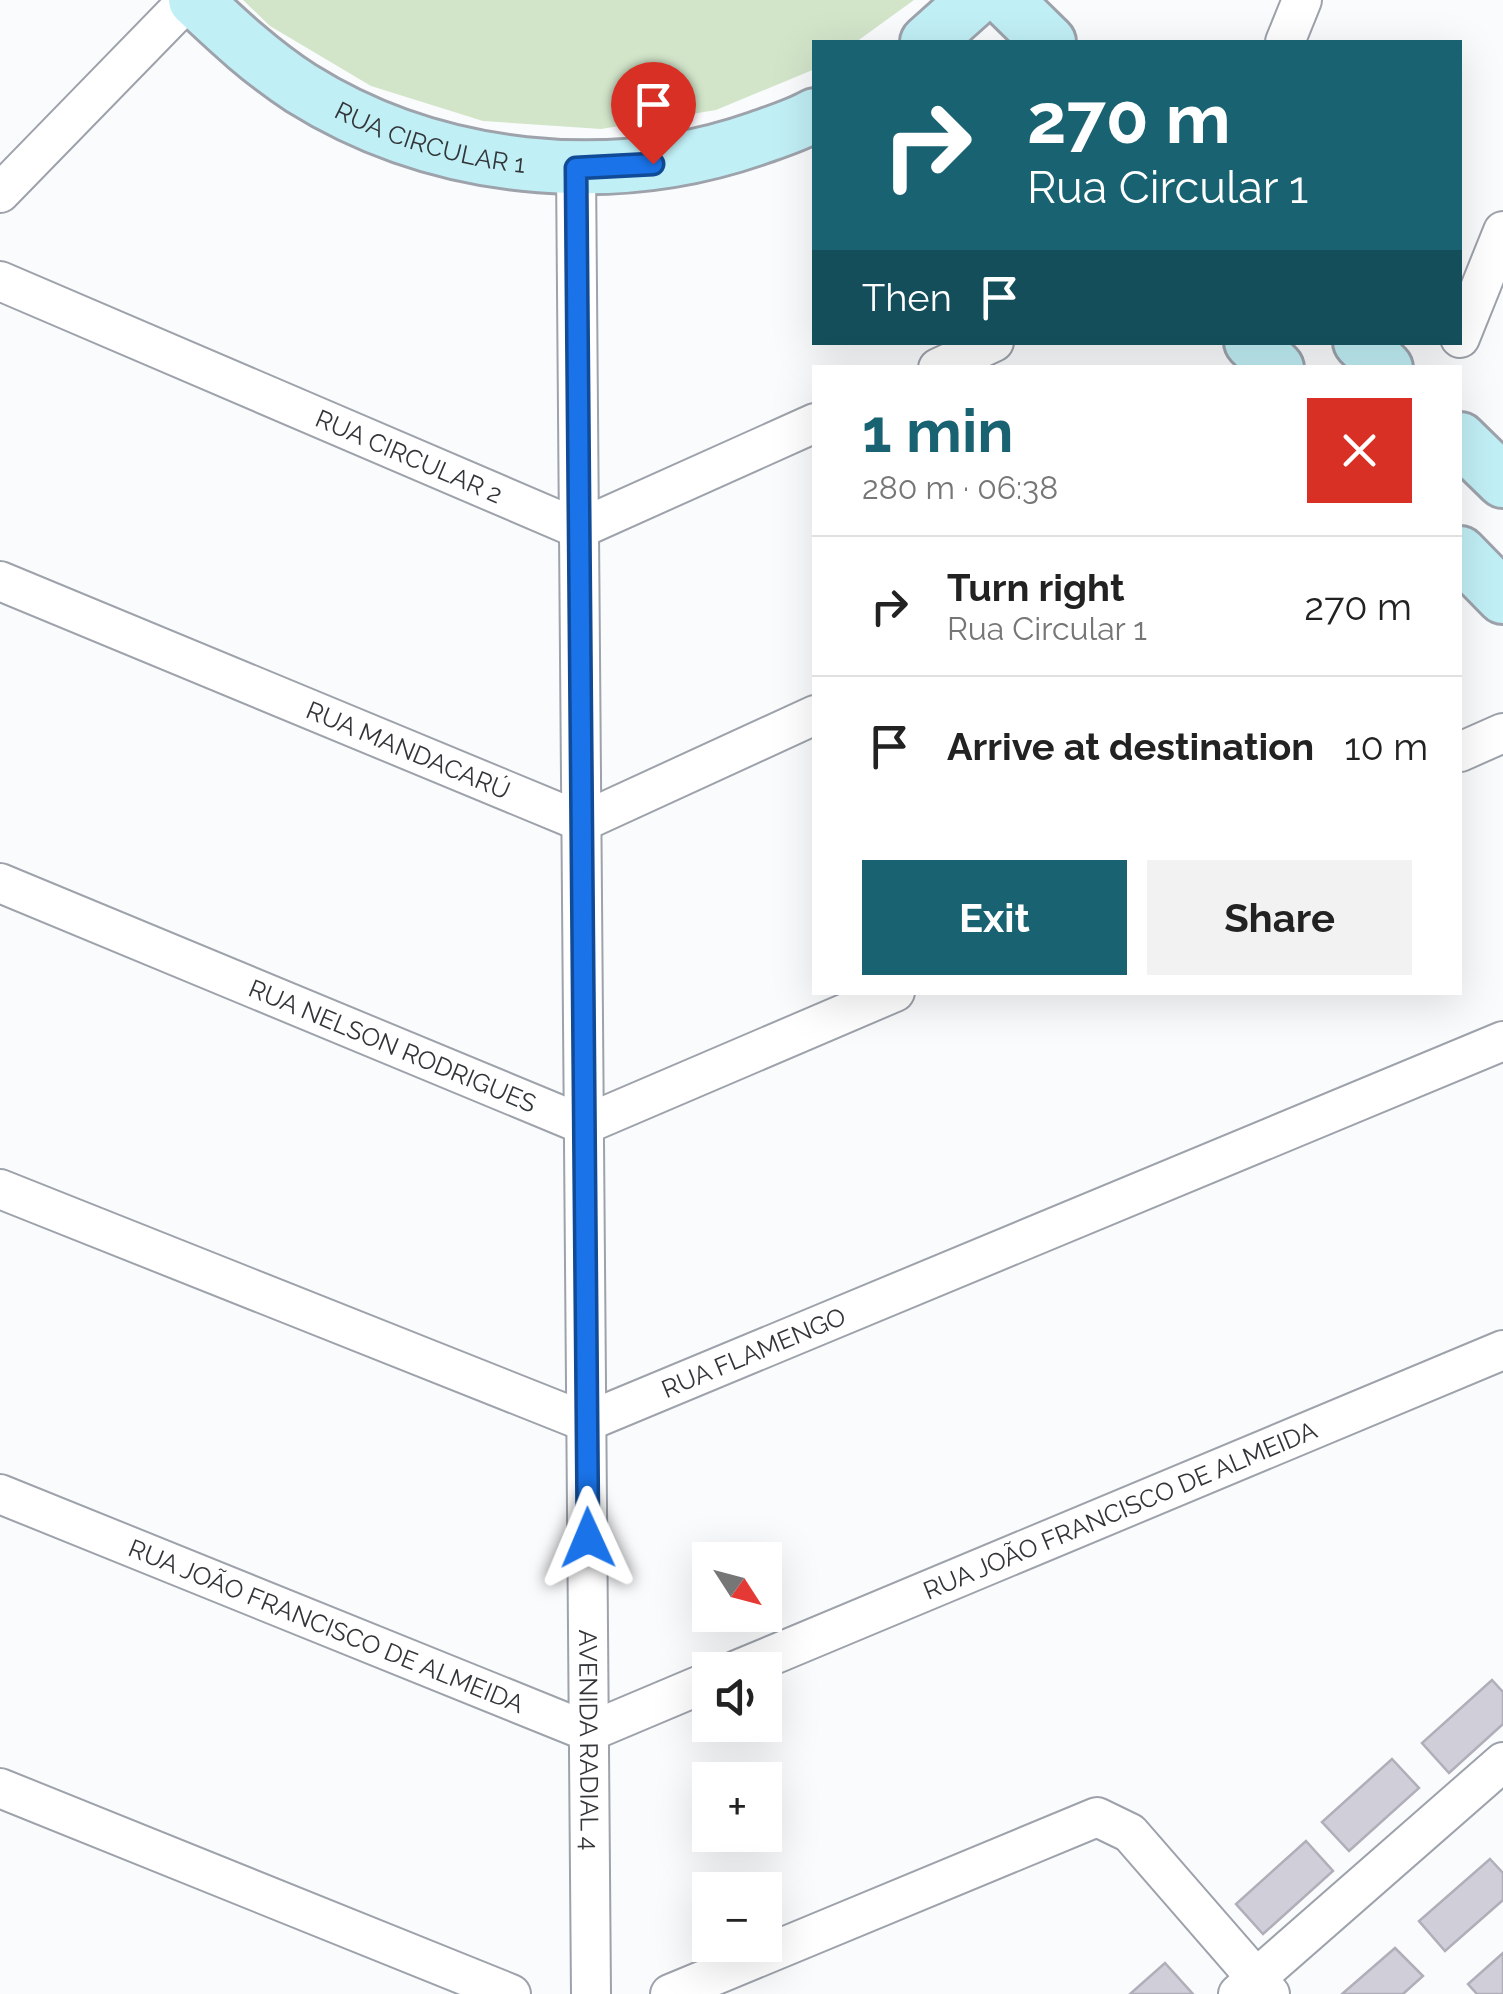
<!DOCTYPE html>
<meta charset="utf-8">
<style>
:root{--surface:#fff;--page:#f2f2f2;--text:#222;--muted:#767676;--line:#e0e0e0;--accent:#196271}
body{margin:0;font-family:Raleway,sans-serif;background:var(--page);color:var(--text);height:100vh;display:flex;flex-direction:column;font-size:38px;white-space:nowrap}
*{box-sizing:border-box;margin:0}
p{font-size:32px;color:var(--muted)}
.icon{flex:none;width:55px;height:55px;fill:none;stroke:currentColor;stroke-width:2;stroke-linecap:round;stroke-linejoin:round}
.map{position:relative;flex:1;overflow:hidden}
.details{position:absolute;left:812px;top:365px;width:650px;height:630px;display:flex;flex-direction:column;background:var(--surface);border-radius:0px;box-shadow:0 10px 40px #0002}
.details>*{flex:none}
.banner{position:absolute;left:812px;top:40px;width:650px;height:305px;border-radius:0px;box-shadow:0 10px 40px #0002;background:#196271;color:#fff;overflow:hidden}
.needle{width:65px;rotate:126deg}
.controls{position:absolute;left:692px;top:1542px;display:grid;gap:20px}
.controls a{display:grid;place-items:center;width:90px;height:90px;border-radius:0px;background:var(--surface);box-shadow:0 10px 40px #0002;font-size:50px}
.pin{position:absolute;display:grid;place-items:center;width:85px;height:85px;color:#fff;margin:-102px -42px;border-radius:50% 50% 50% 0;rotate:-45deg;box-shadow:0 0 10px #0007}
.pin .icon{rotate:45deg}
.me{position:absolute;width:110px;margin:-55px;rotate:359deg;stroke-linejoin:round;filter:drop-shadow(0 0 8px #0008)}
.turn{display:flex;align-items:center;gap:35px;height:210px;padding:0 50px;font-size:45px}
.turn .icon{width:130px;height:130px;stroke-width:2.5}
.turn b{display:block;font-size:70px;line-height:85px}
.then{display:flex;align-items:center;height:95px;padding:0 50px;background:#0003;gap:20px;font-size:38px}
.round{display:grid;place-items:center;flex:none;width:105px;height:105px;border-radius:0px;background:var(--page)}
.summary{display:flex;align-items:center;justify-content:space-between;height:170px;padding:0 50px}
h1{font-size:60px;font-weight:700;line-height:75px;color:var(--accent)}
.primary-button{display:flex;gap:20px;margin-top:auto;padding:20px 50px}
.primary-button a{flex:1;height:115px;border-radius:0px;background:var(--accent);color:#fff;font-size:40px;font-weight:700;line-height:115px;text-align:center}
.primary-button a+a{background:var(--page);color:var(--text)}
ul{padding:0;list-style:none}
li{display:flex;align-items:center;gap:30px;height:140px;padding:0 50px;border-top:2px solid var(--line)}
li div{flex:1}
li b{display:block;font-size:38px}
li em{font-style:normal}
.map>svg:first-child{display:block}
.green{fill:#d2e5c9}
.building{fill:#d0ced8;stroke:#b0aeb8;stroke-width:2.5}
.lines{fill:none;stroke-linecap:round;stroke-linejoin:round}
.street-casing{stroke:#9da2ab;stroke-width:42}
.secondary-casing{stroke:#9da2ab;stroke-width:58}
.street{stroke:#fff;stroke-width:38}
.secondary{stroke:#c0eff5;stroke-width:52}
.route-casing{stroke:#114b97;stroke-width:25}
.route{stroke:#1a73e8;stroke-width:18}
.labels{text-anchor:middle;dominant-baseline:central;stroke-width:8;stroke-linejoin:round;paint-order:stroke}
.street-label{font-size:25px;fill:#333639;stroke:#fff}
</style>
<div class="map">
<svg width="1503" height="1994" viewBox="0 0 1503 1994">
<rect width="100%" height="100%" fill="#fafbfd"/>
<path class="green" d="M243 0H914L856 42H815V69L716 110 601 129 483 121 371 86 270 26Z"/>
<path class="building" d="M1492 1680 1503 1692V1724L1449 1773 1422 1743Z
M1392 1759 1419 1788 1349 1851 1322 1822Z
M1306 1841 1333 1871 1263 1934 1236 1904Z
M1490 1859 1503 1873V1900L1445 1951 1419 1921Z
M1395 1948 1423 1976 1403 1994H1342Z
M1503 1953V1994H1477L1468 1984Z
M1165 1963 1193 1994H1130Z"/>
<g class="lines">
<defs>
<g id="street">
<path d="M1285 42 1302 0"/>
<path id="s1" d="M576 168 591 1994"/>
<path d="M0 193 188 0"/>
<path id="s2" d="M0 281 579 529 815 423"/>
<path d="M1460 338 1503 231"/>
<path d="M938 368 994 342"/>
<path id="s3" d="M0 581 582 822 815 715"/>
<path d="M1460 752 1503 733"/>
<path id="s4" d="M0 883 584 1125 895 992"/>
<path id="s5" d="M0 1189 586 1422 1503 1041"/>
<path id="s6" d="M0 1494 589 1732 710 1681"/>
<path id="s7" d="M737 1670 1503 1350"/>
<path d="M0 1788 511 1994"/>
<path d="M670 1994 1097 1817 1130 1833 1270 1994"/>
<path d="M1238 1994 1503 1762"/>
</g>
<g id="secondary">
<path id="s8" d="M195 0C229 32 262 63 301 88 435 172 610 190 758 138 778 131 797 125 815 115"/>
<path d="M1006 0 1049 42"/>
<path d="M927 42 974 0"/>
<path d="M1251 342 1277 368"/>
<path d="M1360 342 1386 368"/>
<path d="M1460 439 1503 481"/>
<path d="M1460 553 1503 597"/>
</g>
</defs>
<use href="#street" class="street-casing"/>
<use href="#secondary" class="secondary-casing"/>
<use href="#street" class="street"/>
<use href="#secondary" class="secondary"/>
</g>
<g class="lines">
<defs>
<path id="route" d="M588 1538 576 168 653 164"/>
</defs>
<use href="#route" class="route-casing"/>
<use href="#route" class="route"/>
</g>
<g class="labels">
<g class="street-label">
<text stroke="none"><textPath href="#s8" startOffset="278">RUA CIRCULAR 1</textPath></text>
<text stroke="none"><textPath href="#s2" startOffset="445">RUA CIRCULAR 2</textPath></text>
<text stroke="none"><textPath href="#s3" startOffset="442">RUA MANDACARÚ</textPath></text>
<text stroke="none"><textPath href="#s4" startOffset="425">RUA NELSON RODRIGUES</textPath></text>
<text stroke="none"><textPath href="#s5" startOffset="812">RUA FLAMENGO</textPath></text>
<text stroke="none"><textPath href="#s7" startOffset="415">RUA JOÃO FRANCISCO DE ALMEIDA</textPath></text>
<text stroke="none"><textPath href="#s6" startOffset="352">RUA JOÃO FRANCISCO DE ALMEIDA</textPath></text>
<text stroke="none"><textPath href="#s1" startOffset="1572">AVENIDA RADIAL 4</textPath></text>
</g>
</g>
</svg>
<div class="controls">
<a><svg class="needle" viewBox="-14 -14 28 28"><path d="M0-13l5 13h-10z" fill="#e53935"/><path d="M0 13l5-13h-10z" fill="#767676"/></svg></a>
<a><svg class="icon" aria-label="sound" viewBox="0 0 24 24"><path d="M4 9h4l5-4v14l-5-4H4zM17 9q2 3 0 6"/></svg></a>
<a>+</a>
<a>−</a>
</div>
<div class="pin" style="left:653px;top:164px;background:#d93025"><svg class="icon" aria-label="arrive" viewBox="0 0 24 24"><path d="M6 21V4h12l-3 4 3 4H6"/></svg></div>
<svg class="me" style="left:588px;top:1538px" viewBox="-20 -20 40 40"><path d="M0-17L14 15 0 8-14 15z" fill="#1a73e8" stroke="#fff" stroke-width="4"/></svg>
<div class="banner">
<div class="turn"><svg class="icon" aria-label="right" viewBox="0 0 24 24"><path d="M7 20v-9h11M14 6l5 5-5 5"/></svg><div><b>270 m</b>Rua Circular 1</div></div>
<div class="then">Then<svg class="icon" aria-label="arrive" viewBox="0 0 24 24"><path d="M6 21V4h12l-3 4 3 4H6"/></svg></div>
</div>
<section class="details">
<div class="summary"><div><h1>1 min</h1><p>280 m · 06:38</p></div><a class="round" style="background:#d93025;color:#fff"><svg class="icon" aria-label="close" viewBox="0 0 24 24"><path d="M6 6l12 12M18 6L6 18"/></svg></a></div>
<ul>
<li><svg class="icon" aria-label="right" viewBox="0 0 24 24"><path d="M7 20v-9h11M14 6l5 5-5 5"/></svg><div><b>Turn right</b><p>Rua Circular 1</p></div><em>270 m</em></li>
<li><svg class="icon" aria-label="arrive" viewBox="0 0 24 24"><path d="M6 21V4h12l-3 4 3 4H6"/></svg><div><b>Arrive at destination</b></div><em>10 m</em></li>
</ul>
<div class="primary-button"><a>Exit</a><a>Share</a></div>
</section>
</div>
